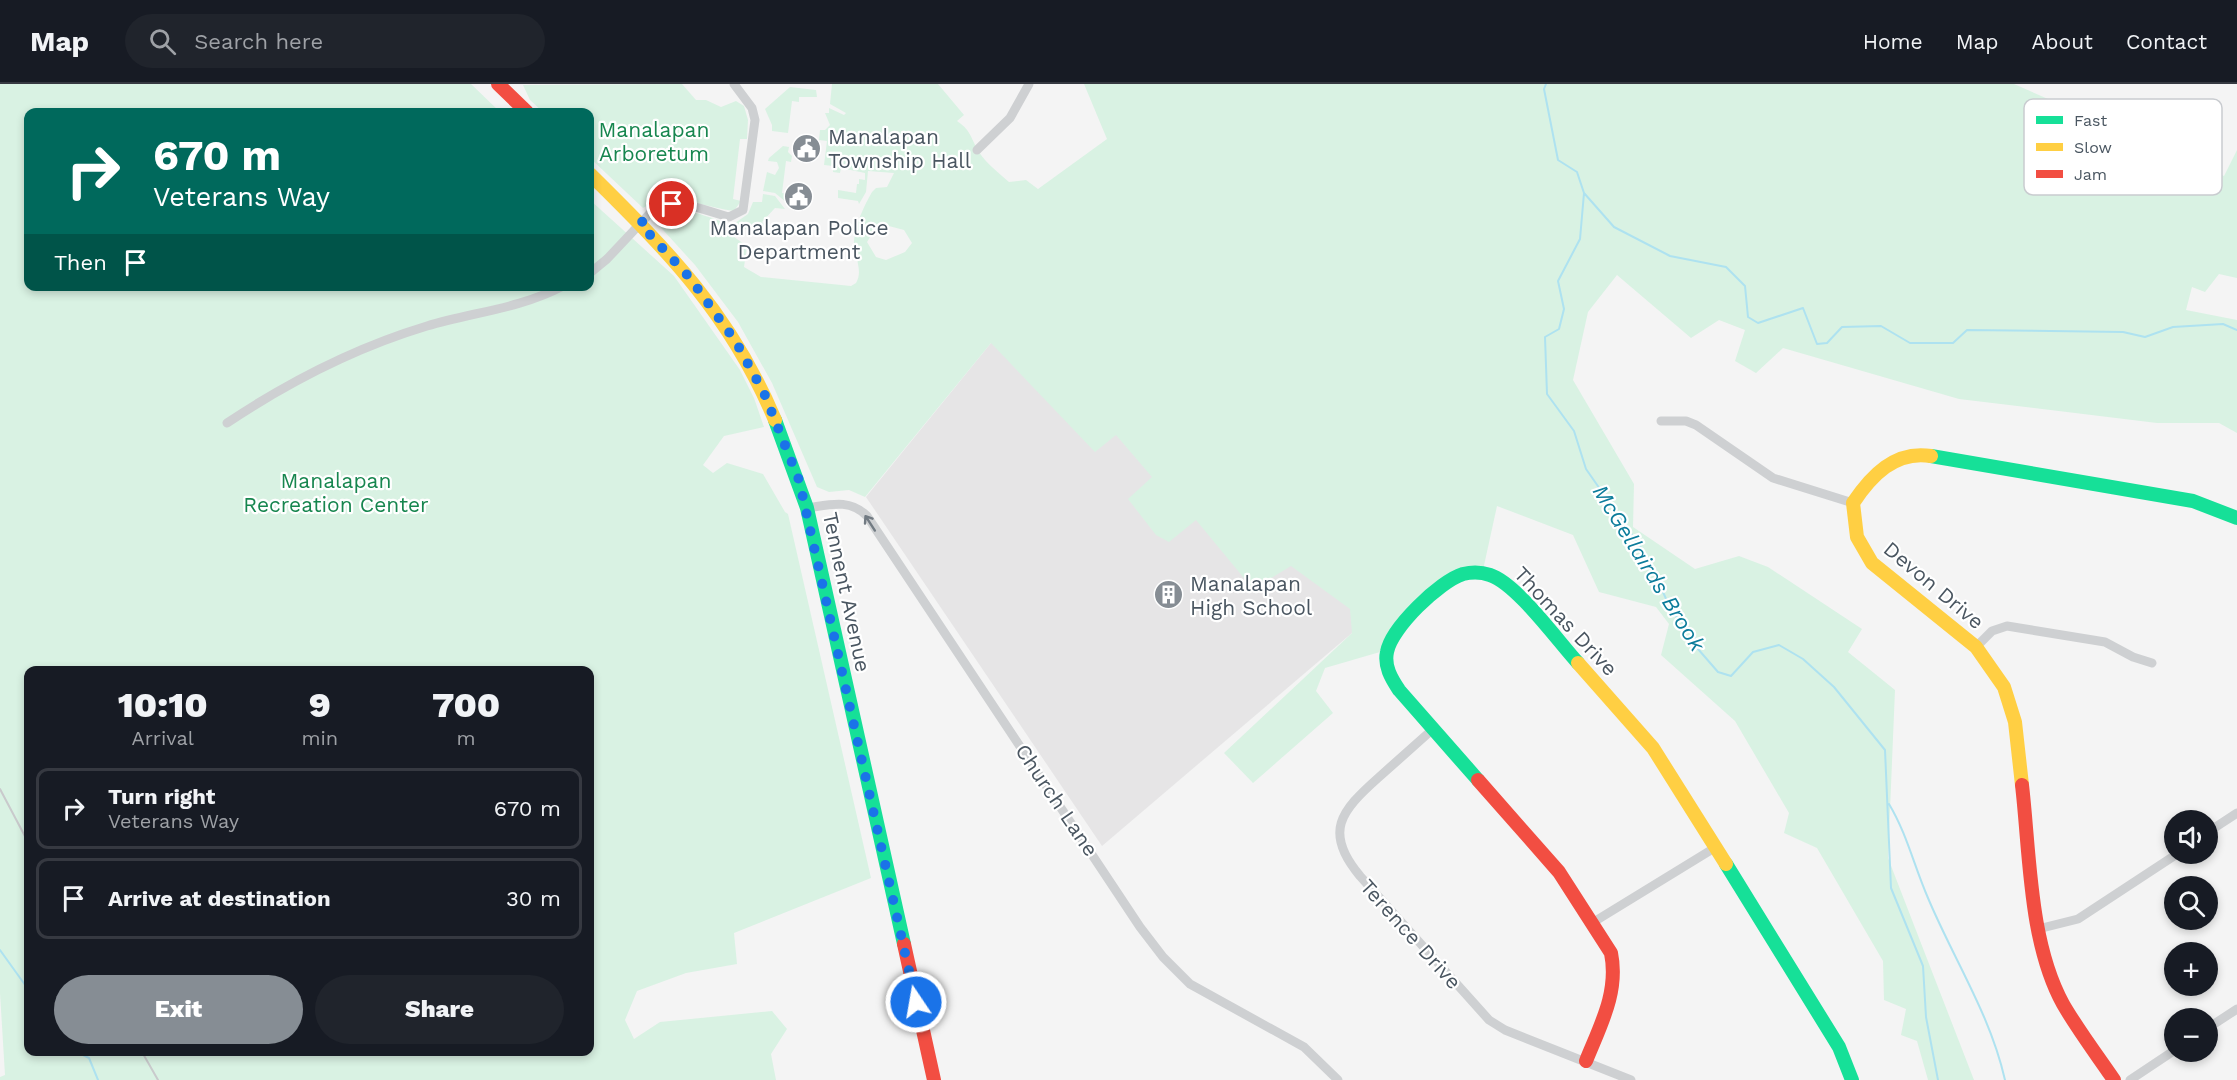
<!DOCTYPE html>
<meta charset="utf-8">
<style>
:root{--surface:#171b24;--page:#20242c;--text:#f1f3f6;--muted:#9ea1a6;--line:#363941;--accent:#868d94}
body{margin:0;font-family:"Work Sans",sans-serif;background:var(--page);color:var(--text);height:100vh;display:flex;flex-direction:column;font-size:22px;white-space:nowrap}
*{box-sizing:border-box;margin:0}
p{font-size:20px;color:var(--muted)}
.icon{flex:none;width:33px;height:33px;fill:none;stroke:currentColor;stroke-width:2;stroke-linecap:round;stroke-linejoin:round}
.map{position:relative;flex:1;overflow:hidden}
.sheet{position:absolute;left:24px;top:582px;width:570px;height:390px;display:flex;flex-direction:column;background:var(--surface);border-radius:12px;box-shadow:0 3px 9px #0003}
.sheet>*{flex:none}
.guide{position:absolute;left:24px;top:24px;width:570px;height:183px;border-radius:12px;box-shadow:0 3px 9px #0003;background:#00695c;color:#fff;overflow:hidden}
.fabs{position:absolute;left:2164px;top:726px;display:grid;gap:12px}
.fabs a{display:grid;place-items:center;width:54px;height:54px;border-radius:50%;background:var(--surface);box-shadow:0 3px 9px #0003;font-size:30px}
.pin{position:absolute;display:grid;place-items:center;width:51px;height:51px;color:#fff;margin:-26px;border:3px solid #fff;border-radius:50%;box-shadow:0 2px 6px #0007}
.me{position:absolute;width:66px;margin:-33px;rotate:348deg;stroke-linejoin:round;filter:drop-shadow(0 0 4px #0008)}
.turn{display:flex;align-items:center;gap:21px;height:126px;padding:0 30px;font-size:27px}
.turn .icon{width:78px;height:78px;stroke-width:2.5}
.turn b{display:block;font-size:42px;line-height:51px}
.then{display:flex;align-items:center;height:57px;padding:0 30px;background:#0003;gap:12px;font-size:22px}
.eta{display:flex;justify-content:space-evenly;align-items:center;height:102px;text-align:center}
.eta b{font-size:36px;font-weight:800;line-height:42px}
.cta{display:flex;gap:12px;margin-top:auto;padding:12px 30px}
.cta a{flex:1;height:69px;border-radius:36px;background:var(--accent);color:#fff;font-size:24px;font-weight:800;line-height:69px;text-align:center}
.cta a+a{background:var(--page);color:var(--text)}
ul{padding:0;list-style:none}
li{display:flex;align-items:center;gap:18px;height:81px;margin:0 12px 9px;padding:0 18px;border:3px solid var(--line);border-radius:12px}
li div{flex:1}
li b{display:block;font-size:22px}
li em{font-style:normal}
header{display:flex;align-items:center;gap:36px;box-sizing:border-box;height:84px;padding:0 30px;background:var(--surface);border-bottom:2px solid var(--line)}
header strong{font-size:28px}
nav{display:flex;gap:33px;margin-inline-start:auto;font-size:21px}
.search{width:420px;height:54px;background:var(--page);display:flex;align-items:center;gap:15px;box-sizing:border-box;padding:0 21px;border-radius:33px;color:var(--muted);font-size:22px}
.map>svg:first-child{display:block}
.education{fill:#e6e5e6}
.green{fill:#d9f2e3;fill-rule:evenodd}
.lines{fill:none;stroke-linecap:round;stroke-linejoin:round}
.stream{stroke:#aee2f0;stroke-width:2}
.street{stroke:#ced0d2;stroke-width:9}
.fast{stroke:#16e098;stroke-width:14}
.slow{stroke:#ffcf43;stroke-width:14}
.jam{stroke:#f24e42;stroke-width:14}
.rail{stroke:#c9cacc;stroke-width:2}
.oneway{stroke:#727b83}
.route{stroke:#1a73e8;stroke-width:10;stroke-dasharray:0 18}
.labels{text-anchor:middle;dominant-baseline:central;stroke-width:4.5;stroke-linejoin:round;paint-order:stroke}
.park-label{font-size:21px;fill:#17864f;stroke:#fff}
.poi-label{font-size:21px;fill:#4a5661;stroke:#fff;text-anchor:start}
.street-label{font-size:21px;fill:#4a5661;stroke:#fff}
.water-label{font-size:22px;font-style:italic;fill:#0c7c9b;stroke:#fff}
.key{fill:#fff;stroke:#c9ccd0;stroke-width:1.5}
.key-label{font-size:16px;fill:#4a5661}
</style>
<header>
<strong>Map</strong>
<div class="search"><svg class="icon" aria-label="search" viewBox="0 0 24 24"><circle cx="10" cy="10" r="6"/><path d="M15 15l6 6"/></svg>Search here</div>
<nav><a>Home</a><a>Map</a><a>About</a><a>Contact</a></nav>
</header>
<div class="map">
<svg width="2237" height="996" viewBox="0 0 2237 996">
<rect width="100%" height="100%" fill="#f4f4f4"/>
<path class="education" d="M1403 0 1352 549 1102 762 866 413 991 259Z"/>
<path class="green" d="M0 0H471L500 28H28V202H590V116L674 192 740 286 754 314 764 343 724 352 703 381 713 389 727 379 763 390 785 428 788 430 871 794 734 849 737 880 686 889 637 907 625 936 634 955 660 938 772 927 787 945 771 970 776 996H0V993L5 991 0 909ZM28 586H590V968H28Z
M682 0 696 16H706L721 23 736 17 744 22 748 36 747 55H740L733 115 741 117 734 127C719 125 675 113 665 114 656 115 650 120 643 124L590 74V28H543L530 16 523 1Z
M832 0H938L964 31 957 37C969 45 970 51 976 63 982 76 998 88 1009 98L1026 96 1038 105 1107 55 1084 0H2014L2224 92 2237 66V194L2219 190 2205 208 2192 203 2186 226 2237 236V349L2219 339H2157L1959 315 1783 264 1756 289 1735 277 1745 246 1719 236 1691 254 1617 191 1588 228 1573 296 1634 400 1633 443 1695 485 1739 472 1768 483 1862 545 1848 568 1895 606 1888 774 1974 996H1928L1917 957 1901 951 1906 925 1884 916 1883 877 1817 764 1784 749 1789 729 1735 637 1661 571 1669 540 1656 523 1599 508 1573 451 1497 422 1483 486 1449 497 1380 568 1325 584 1316 607 1333 629 1253 699 1224 669 1352 549 1350 525 1291 482 1253 505 1196 436 1169 458 1156 451 1128 415 1152 393 1116 351 1095 368 991 259 865 413 849 406 829 408 817 403 772 299 738 238 695 181 654 136C666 115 702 131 720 137L724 146 747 162 744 183 761 193 851 202 856 199C864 186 853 171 854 157 855 141 864 122 872 108L876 104 887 103 894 89 868 87 866 108 859 120 858 117 838 114V106L856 109 857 100H859V95L865 96V89L841 84 840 89 833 88V82L824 81 827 57 819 56 820 46H825L830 41 825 29H829V24L844 31 846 29 830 20ZM885 141 904 146 912 159 905 168 886 176 876 173 867 158 874 147Z
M790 3 816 6 817 13H799V18L792 17 788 49 772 47V41L765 25Z
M783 62 789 63 788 68 792 72 791 78 786 77 782 109 788 110 787 114 796 115 792 123 775 109 763 107 767 88 775 91 779 84 777 78 768 77 769 74Z
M763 110 775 112 785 125 775 124 762 138 767 143 765 147 754 150 735 139 748 130 753 118H762Z"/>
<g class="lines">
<path class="stream" d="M1546 0 1544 5 1558 76 1577 88 1584 109 1580 155 1558 197 1564 225 1559 245 1545 253 1547 310 1574 347 1586 385 1646 471 1673 530 1693 547 1698 565 1718 588 1731 592 1753 568 1779 561 1803 575 1834 603 1885 666 1891 804 1923 882 1926 933 1938 996
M1584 109 1614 143 1670 172 1726 183 1745 202 1748 233 1758 239 1803 224 1817 260 1827 259 1842 243 1881 242 1910 259H1953L1967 246 2123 248 2145 253 2173 243 2223 240 2237 246
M1889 720C1907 750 1914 782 1928 814 1954 876 1990 930 2005 996
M0 866 28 905
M77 968 89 974 98 996"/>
<path class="street" d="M977 66 1010 34 1029 0
M590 189 607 175 654 125C675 112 706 127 729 133L743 126 755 36 752 24 734 0
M1661 337H1686L1696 341 1773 394 1853 419
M227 339C290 297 354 264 427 242 473 228 519 225 563 202
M807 424C829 421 849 414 867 432L1140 843 1163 873 1190 900 1304 963 1338 996
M1976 563 1992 547 2007 542 2105 558 2133 573 2152 579
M1433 645C1415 661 1397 677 1378 694 1341 727 1323 748 1360 792L1489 936 1505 946 1631 996
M2208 748 2237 729
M1592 839 1716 763
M2038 845 2078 835 2177 770
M2208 944 2237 925
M2130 996 2175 966"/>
<path class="fast" d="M775 336 807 424 904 860
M1931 372 2193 417 2237 434
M1478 696 1399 606C1391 594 1384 582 1387 568 1391 544 1440 497 1463 490 1472 488 1481 488 1490 491 1517 500 1557 556 1578 579
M1726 780 1839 963 1852 996"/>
<path class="slow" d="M590 90C669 168 731 231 775 336
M1931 372C1895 366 1871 392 1853 419L1857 453 1872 479 1976 563 2004 603 2015 638 2022 701
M1578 579 1653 664 1726 780"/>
<path class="jam" d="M498 0 527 28
M1478 696 1559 788 1611 869C1619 908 1600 942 1586 977
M2022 701C2030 770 2029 858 2063 920 2078 946 2097 971 2114 996
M904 860 934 996"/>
<path class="rail" d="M0 705 28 758
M142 968 158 996"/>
</g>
<defs><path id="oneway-shaft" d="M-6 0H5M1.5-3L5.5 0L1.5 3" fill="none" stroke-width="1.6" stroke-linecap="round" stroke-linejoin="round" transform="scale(1.5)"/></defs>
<use class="oneway" href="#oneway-shaft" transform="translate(870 439) rotate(-123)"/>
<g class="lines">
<path class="route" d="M672 120 654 125 640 140 690 194 736 258 764 309 799 396 916 918"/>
</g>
<defs>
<symbol id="civic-disc" viewBox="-11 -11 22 22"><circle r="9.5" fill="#868d94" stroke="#fff"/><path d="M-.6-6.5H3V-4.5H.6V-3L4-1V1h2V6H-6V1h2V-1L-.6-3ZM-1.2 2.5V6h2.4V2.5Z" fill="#fff"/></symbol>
<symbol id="building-disc" viewBox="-11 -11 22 22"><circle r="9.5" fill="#868d94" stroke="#fff"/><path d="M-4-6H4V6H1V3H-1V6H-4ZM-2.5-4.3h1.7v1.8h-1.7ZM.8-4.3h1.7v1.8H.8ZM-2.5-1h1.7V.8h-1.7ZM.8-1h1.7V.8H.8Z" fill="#fff"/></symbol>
</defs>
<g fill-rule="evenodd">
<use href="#civic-disc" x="790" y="48" width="33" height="33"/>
<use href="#civic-disc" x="782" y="96" width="33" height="33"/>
<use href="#building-disc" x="1152" y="494" width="33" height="33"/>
</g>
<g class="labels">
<g class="park-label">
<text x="654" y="45">Manalapan<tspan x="654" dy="24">Arboretum</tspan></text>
<text x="336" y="396">Manalapan<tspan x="336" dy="24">Recreation Center</tspan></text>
</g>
<g class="poi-label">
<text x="828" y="52">Manalapan<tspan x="828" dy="24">Township Hall</tspan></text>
<text x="799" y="143" text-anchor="middle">Manalapan Police<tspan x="799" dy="24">Department</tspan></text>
<text x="1190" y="499">Manalapan<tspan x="1190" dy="24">High School</tspan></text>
</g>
<g class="street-label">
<text transform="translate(1934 501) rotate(40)">Devon Drive</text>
<text transform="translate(847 508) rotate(78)">Tennent Avenue</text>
<text transform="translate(1566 537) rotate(47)">Thomas Drive</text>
<text transform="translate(1057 716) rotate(56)">Church Lane</text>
<text transform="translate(1411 850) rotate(48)">Terence Drive</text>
</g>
<g class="water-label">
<text transform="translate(1649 484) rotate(58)">McGellairds Brook</text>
</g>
</g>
<rect x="2024" y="15" width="198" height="96" rx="9" class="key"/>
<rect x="2036" y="32" width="27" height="8" fill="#16e098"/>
<rect x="2036" y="59" width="27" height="8" fill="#ffcf43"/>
<rect x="2036" y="86" width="27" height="8" fill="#f24e42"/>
<g class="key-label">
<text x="2074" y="42">Fast</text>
<text x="2074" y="69">Slow</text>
<text x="2074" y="96">Jam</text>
</g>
</svg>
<div class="fabs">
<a><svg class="icon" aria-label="sound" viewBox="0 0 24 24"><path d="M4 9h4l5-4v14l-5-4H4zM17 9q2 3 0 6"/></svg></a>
<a><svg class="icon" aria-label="search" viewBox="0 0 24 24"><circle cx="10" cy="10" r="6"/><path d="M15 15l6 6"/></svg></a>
<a>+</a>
<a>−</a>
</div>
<div class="pin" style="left:672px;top:120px;background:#d93025"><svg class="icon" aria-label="arrive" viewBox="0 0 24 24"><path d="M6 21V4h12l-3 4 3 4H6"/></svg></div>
<svg class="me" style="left:916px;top:918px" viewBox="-20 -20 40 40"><circle r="17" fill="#1a73e8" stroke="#fff" stroke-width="3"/><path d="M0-11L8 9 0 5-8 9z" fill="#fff"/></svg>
<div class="guide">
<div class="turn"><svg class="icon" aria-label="right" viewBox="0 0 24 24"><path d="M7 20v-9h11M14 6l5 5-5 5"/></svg><div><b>670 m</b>Veterans Way</div></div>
<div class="then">Then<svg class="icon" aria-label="arrive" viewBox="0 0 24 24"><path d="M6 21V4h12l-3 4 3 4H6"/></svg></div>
</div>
<section class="sheet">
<div class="eta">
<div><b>10:10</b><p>Arrival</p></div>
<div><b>9</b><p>min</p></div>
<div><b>700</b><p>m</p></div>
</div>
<ul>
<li><svg class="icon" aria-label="right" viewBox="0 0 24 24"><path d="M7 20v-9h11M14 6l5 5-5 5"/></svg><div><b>Turn right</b><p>Veterans Way</p></div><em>670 m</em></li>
<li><svg class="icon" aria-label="arrive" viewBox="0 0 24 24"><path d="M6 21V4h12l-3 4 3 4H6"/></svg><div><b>Arrive at destination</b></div><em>30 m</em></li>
</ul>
<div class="cta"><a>Exit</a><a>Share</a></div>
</section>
</div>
